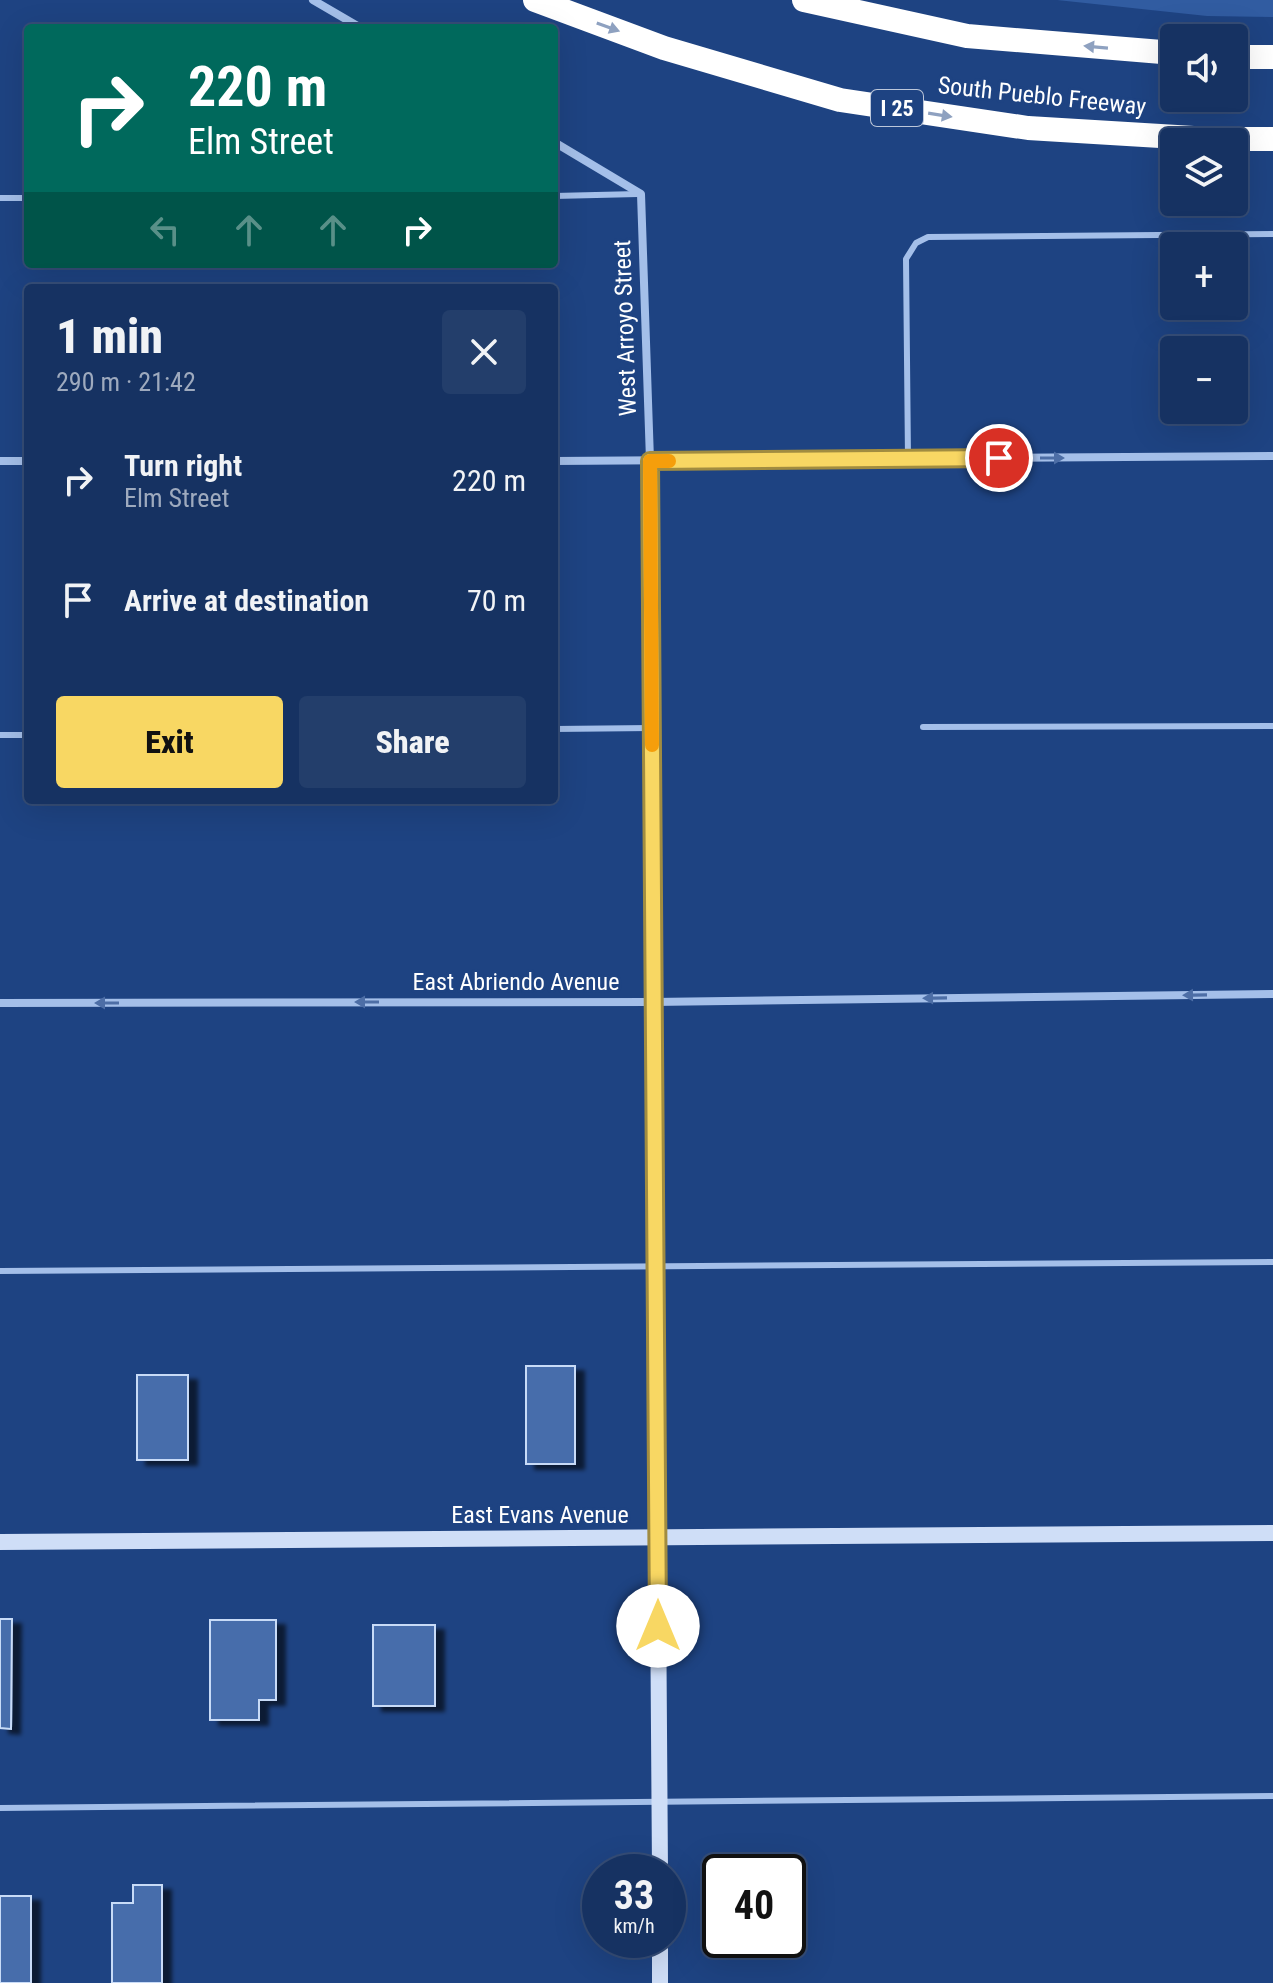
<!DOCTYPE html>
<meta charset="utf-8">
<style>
:root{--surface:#163262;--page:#233e6b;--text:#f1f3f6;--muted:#9eaabe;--line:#354d77;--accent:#f8d763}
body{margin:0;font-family:"Roboto Condensed",sans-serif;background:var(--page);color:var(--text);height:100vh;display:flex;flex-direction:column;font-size:30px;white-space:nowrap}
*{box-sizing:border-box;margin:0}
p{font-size:26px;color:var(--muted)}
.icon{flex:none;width:44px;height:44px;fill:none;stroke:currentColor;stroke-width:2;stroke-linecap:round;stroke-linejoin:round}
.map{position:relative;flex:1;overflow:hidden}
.drawer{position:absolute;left:24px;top:284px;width:534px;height:520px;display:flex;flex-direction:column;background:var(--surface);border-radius:8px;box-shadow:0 8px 32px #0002,0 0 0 2px var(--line)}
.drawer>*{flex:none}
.top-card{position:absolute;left:24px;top:24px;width:534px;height:244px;border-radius:8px;box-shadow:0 8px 32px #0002,0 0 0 2px var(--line);background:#00695c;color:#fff;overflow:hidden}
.controls{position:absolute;left:1160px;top:24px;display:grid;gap:16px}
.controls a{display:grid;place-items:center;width:88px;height:88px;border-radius:8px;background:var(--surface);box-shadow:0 8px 32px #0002,0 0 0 2px var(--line);font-size:40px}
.speed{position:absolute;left:582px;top:1854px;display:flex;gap:16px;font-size:40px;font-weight:700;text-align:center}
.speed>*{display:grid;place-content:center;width:104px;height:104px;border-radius:50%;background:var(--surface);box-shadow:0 8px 32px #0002,0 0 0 2px var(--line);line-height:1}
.speed small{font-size:20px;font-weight:400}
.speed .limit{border:4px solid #111;border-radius:12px;background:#fff;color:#111}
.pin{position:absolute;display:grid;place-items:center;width:68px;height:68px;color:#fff;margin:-34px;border:4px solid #fff;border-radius:50%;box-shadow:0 2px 8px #0007}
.me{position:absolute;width:88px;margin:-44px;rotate:0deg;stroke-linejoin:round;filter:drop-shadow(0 0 6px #0008)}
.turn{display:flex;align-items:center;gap:28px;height:168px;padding:0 32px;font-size:36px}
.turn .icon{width:104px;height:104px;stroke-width:2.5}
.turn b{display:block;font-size:56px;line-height:68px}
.lanes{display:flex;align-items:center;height:76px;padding:0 32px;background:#0003;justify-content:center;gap:40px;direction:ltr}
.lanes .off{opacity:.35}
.round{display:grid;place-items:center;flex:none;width:84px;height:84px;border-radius:8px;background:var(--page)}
.head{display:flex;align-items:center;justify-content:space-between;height:136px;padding:0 32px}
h1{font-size:48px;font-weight:800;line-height:60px}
.cta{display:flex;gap:16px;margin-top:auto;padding:16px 32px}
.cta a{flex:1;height:92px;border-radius:8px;background:var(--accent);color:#111;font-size:32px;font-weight:800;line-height:92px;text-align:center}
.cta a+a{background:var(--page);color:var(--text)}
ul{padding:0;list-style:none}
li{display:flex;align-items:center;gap:24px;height:120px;padding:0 32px}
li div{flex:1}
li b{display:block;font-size:30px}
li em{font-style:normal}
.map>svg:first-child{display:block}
.green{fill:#315ca1}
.building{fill:#466dab;stroke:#c8dbf7;stroke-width:2;filter:url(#shadow)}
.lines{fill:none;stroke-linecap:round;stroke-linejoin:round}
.lane{stroke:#a4bfe9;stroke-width:6}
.street{stroke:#a4bfe9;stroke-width:8}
.secondary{stroke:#cfdef7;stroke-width:16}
.highway{stroke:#fff;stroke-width:24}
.oneway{fill:#8ea1c0}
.oneway2{fill:#4d6ea6}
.route-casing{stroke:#a18c40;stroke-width:20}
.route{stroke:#f8d763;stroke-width:14}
.slow{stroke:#f59e0b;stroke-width:14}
.labels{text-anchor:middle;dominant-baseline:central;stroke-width:6;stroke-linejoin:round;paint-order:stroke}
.shield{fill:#1e4382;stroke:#bcc7da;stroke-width:2}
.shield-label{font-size:22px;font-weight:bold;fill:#fff}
.street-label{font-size:24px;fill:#fff;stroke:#1e4382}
</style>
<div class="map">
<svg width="1273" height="1983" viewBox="0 0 1273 1983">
<defs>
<filter id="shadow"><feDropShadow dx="9" dy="5" stdDeviation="2" flood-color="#0009"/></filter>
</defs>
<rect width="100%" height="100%" fill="#1e4382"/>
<path class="green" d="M1057 0H1273V17L1207 16Z"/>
<path class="building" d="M526 1366H575V1464H526Z
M137 1375H188V1460H137Z
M0 1619H12L11 1729 0 1728Z
M210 1620H276V1700H259V1720H210Z
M373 1625H435V1706H373Z
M133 1885H162V1983H112V1903H133Z
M0 1896H31V1983H0Z"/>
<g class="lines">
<path class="lane" d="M554 196 638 194
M0 198H28
M908 459 906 259 916 243 928 237 1273 234
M923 727 1273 726
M554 729 651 728
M0 735H28
M0 1271 1273 1262
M0 1808 1273 1796"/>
<path class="street" d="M313 0 361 28
M554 142 641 194 650 460
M0 461H28
M554 461 1273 456
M0 1003 653 1002 1273 994"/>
<path class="secondary" d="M650 461 660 1872
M0 1542 1273 1533
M660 1940V1983"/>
<path class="highway" d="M535 0 664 48 840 100 1028 128 1210 139H1273
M804 0 967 36 1174 53
M1234 57H1273"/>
</g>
<defs><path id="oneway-solid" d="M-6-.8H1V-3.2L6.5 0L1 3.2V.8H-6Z" transform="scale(2)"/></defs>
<g class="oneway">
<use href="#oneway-solid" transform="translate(608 27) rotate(20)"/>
<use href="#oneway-solid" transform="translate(1096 47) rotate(-175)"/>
<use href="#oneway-solid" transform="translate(940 115) rotate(9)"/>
</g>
<g class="oneway2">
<use href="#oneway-solid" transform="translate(1052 458)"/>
<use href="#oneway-solid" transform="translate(1195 995) rotate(179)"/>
<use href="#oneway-solid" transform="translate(935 998) rotate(179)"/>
<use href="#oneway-solid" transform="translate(367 1002) rotate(180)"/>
<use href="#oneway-solid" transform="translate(107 1003) rotate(180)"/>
</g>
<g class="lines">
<defs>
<path id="route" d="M658 1626 650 461 999 458"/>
</defs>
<use href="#route" class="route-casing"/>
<use href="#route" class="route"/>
<path class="slow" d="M652 745 650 461H669"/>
</g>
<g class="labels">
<rect class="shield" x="871" y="90" width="52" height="36" rx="6"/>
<g class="shield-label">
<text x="897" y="108">I 25</text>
</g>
<g class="street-label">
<text transform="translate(1042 96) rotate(6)">South Pueblo Freeway</text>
<text transform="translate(625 328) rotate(-92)">West Arroyo Street</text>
<text x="516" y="982">East Abriendo Avenue</text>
<text x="540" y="1515">East Evans Avenue</text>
</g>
</g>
</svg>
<div class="controls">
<a><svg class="icon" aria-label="sound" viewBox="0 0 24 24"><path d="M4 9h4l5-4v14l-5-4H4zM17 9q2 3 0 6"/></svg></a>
<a><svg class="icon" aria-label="layers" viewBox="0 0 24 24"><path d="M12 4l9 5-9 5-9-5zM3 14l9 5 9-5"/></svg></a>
<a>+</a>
<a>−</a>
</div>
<div class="speed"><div>33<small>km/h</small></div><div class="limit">40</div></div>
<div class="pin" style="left:999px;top:458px;background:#d93025"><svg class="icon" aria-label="arrive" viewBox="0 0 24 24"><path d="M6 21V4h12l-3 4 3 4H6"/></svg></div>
<svg class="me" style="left:658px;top:1626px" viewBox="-20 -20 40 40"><circle r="19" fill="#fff"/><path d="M0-13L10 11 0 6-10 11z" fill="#f8d763"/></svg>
<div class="top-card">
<div class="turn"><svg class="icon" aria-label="right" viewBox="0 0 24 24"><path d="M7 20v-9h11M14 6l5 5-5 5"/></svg><div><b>220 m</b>Elm Street</div></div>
<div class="lanes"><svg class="icon off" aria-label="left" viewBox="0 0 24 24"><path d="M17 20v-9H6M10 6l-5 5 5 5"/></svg><svg class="icon off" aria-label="ahead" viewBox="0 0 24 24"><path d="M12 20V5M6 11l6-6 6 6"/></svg><svg class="icon off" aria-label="ahead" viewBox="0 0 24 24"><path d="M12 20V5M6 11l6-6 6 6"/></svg><svg class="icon" aria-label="right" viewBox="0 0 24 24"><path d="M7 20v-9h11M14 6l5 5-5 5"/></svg></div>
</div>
<section class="drawer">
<div class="head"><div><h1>1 min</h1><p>290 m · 21:42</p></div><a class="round"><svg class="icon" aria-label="close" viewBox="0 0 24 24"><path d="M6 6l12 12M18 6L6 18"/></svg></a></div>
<ul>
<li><svg class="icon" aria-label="right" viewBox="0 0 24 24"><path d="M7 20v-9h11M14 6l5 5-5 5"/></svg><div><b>Turn right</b><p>Elm Street</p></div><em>220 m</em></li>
<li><svg class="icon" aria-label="arrive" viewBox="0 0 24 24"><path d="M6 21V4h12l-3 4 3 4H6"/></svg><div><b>Arrive at destination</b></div><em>70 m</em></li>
</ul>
<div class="cta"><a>Exit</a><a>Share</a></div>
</section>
</div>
